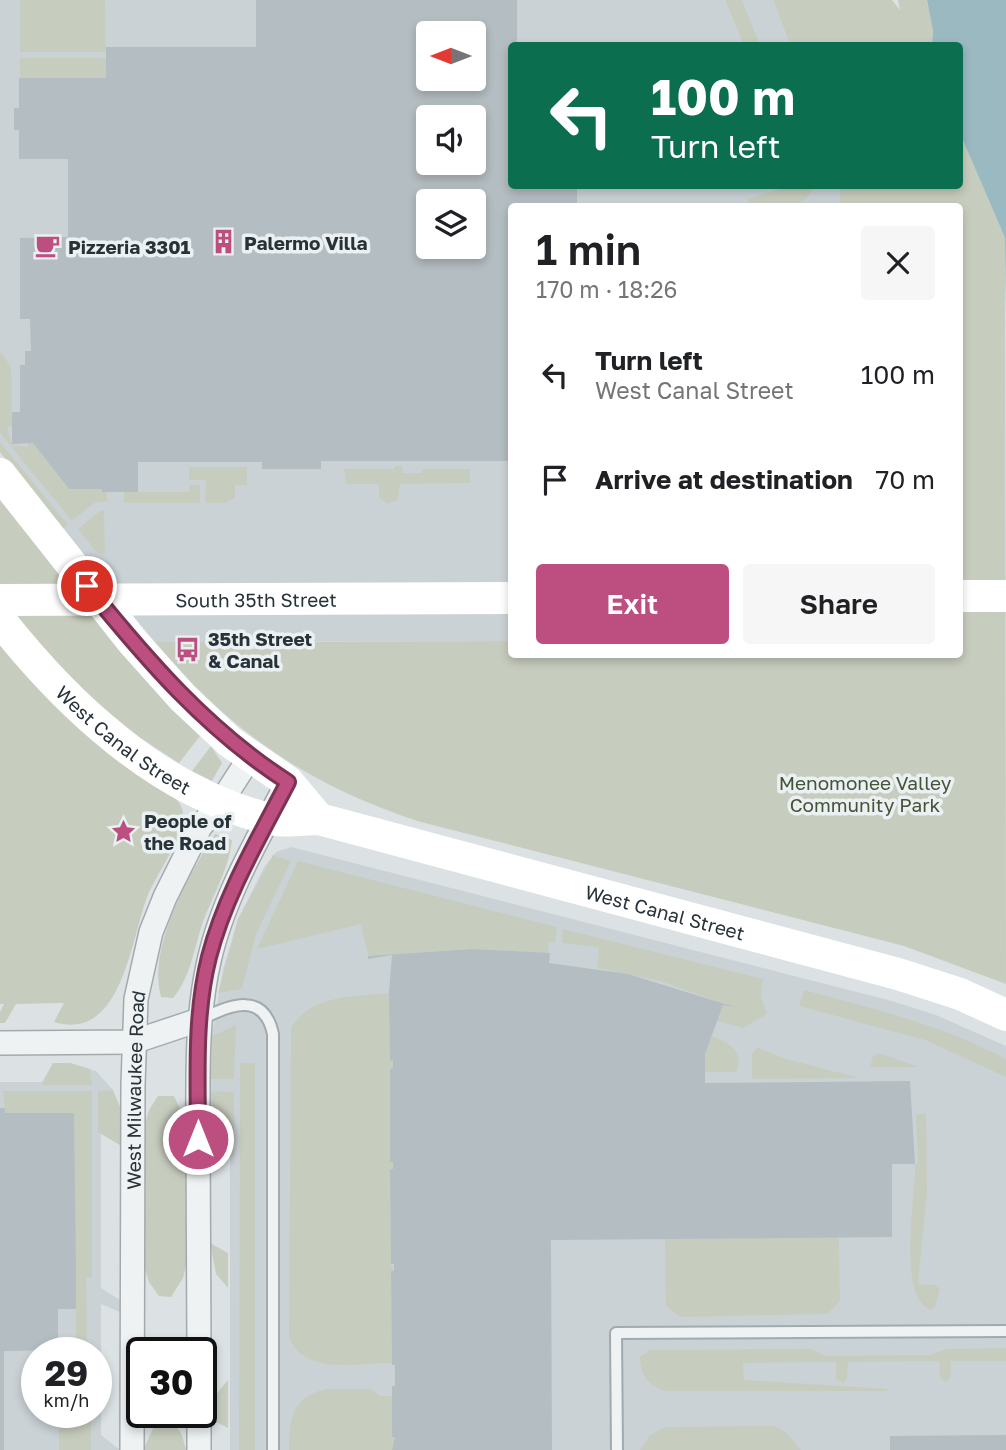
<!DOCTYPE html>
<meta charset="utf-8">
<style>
:root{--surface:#fff;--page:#f6f6f6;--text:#202124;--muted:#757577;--accent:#bd4e80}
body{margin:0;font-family:"Golos Text",sans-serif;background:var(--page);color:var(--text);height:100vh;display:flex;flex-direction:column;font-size:26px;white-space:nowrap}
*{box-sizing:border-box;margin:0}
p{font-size:23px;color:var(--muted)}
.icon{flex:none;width:38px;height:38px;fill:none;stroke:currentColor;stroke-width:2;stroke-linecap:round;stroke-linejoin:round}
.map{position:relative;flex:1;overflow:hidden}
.details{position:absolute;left:508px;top:203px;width:455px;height:455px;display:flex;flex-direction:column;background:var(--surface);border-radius:7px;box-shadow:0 4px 10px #0003}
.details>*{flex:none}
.hud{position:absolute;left:508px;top:42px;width:455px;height:147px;border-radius:7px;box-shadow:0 4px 10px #0003;background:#0b6e4f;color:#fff;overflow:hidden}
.needle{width:46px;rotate:270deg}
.fabs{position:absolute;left:416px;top:21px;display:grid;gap:14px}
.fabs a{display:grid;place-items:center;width:70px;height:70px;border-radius:7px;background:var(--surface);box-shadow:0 4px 10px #0003;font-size:35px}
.speed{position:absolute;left:21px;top:1337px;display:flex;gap:14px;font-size:35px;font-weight:700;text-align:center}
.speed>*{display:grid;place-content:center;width:91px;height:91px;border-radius:50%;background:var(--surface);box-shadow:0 4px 10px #0003;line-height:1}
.speed small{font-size:18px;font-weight:400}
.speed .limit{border:4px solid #111;border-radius:10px;background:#fff;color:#111}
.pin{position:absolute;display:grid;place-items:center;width:60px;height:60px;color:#fff;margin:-30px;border:4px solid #fff;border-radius:50%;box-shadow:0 2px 7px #0007}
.me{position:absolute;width:77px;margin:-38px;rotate:0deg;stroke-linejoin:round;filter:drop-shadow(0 0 5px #0008)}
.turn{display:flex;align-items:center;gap:24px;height:147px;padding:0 28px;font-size:32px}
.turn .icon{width:91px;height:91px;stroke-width:2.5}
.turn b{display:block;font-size:49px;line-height:60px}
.round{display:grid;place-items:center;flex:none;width:74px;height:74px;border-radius:7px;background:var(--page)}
.head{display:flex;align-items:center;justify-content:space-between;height:119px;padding:0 28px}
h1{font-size:42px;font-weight:600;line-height:52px}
.primary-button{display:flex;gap:14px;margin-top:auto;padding:14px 28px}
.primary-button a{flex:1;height:80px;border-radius:7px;background:var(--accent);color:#fff;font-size:28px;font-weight:600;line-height:80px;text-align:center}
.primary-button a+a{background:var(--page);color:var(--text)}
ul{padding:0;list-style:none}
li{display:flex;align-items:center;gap:21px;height:105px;padding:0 28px}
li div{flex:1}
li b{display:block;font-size:26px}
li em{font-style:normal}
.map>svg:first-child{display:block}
.built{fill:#cbd2d5;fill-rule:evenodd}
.green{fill:#c7cdbe}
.water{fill:#9bb9c1}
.building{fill:#b4bdc1;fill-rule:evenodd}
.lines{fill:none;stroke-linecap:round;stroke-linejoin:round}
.lane-casing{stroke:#a2aaad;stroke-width:14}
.street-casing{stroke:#a2aaad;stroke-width:26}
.lane{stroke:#eef2f3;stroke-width:10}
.street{stroke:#eef2f3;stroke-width:23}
.secondary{stroke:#fff;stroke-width:32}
.secondary-bridge{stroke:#fff;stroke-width:32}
.route-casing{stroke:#7b3353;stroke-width:18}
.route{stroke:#bd4e80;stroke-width:12}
.labels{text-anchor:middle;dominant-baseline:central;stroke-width:7;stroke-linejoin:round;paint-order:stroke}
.poi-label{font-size:19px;font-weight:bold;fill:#283339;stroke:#ebf0f2;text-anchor:start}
.street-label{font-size:19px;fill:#283339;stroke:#ebf0f2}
.park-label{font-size:19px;fill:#455337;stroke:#ebf0f2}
</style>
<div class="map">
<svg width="1006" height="1450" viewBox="0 0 1006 1450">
<rect width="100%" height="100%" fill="#dce2e4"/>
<path class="built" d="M0 0H773L790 45 511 46V186H841L843 192 839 206H511V641L155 642 0 452ZM429 33H474V79H429ZM429 117H474V163H429ZM429 201H474V247H429Z
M291 847 892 1001 936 1015 1006 1046V1450H230V1158L210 1147 212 1036 223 969 238 919 264 867 276 852Z
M53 1063H70L96 1071 113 1090 120 1107V1145L101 1134V1288L120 1300V1312L101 1304V1435L120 1450H0V1082H42ZM37 1353H96V1412H37Z"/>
<path class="green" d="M20 0H105L106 52H20Z
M725 0H742L760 45H744Z
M773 0H892L900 10 898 0H927L933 31 932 45H790Z
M20 58H106V78H20Z
M959 131 1005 238 1006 984 904 946 417 821C307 784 229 731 155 642H251L252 649H298V642L511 641V654H959V206H839L841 186H959Z
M791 186H812C811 210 770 207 751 206L747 199Z
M0 351 11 367 12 426 7 427 12 445 28 447V443H33L69 489H102L107 492V501L94 503 72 521 0 433Z
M0 442 68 525 62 529 0 452Z
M395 466H402L403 473H422V469H470V483L400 484 398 500 387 504 379 497V484H346L344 469H394Z
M189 467H247V485H235V498L225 503H205L206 480H189Z
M189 485H200V503H124V492H189Z
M0 500 111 639 200 736 179 763 139 737 91 698 58 667 0 596Z
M100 511H104L105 554H98L78 529Z
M0 643 175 798C182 805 184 812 183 822 181 839 156 876 148 895 131 936 123 1043 54 1022L64 1003 16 1004 5 1023H0V1012L4 1004H0Z
M211 746 222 763 212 781 192 771Z
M215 834 232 840C229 869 213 895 203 922 194 948 191 977 173 998L161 997C147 948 189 874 215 834Z
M273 855 291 861 256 934 242 989 218 993 238 919Z
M298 861 557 927 555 942H549L548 953 473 949 368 956 361 924 257 949Z
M563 929 763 979 761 997 767 1014 743 1028 717 1021 723 1005 741 1010 660 981 597 968 599 947 562 943Z
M804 990C873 1008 942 1025 1006 1059V1077L925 1040 799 1006Z
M389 993 390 1060H393V1068L390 1069V1162H393V1169L390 1170 391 1263 394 1271 391 1272 392 1363C357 1363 304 1376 289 1337L291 1028C311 994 354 997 389 993Z
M236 1025 234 1079H211L212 1036Z
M712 1036C728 1042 746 1052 736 1072H705V1054Z
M757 1047 783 1058 859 1078 752 1079V1054Z
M879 1053 918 1067H870L873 1056Z
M53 1063H70L90 1069 92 1085H42Z
M240 1063H255V1450H239Z
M113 1090 120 1107V1145L98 1132V1091Z
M3 1091H92V1278L86 1277 87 1353H76L74 1113H5Z
M210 1091 234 1092V1157L210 1147Z
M158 1096H174L188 1126 187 1262 183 1278 171 1297 159 1296 149 1282 144 1266 143 1130 149 1110Z
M926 1113 927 1191 918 1284 935 1285 940 1289 935 1307 930 1310C896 1293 916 1197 915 1164L918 1163 916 1114Z
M839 1237 840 1301 828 1314 680 1317 666 1306 665 1239Z
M210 1243 228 1253V1288L216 1274Z
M1006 1348V1361H951L950 1378 946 1382 940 1378 939 1361 848 1362 847 1379 843 1383 836 1379V1362L743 1363 744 1380 889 1389 886 1391H665C648 1386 640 1374 640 1357L650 1350 812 1349 825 1356 931 1355 947 1349Z
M228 1380V1428L210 1419 214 1397Z
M326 1389H371L380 1396H392V1436L395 1437 392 1450H289C289 1420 292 1396 326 1389Z
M59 1412H91V1450H59Z
M158 1418H171L182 1435 186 1450H143Z
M774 1426 786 1432 801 1450H640L650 1435 665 1427Z"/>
<path class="water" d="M927 0H1006V313L1005 238 959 131V46L932 45 933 31Z"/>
<path class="building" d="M256 0H517V46H511V186H577V206H511V461H321V469H262V462H138V492H102V489H69L33 443 12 444V412H20V365H25V351H31L30 319H20V238L68 237V159H19V130H14V108H19V78H106V47H256ZM429 33H474V79H429ZM429 117H474V163H429ZM429 201H474V247H429Z
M473 949 550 953 549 963 628 974 738 1008 723 1005 705 1054V1083L910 1081 915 1164H892V1237L551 1240 552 1450H392L395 1437H392V1386H395V1365H392L391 1271H394V1264H391L390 1169H393V1162H390V1069L393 1068V1060L390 1061 389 993 392 955 368 959V956Z
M0 1108H5V1113H74L76 1268V1309H58V1350L4 1351V1450H0Z
M1006 1435V1450H890V1436Z"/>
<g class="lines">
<defs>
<path id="lane" d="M202 1019C231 1004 264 992 273 1034V1450
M617 1450 616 1333 1006 1331"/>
<g id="street">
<path d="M0 1043 133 1042 199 1020"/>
<path d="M199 1353C199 1280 198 1208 198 1135 198 1077 196 1018 209 961 223 898 258 838 288 782"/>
<path d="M199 1412V1450"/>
<path id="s1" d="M132 1450 133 1085 136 999 151 932 165 897 200 827 221 802 250 757"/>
</g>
</defs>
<use href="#lane" class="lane-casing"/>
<use href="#street" class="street-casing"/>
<use href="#lane" class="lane"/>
<use href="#street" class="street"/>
<g class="secondary">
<path d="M0 474 132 641 183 698 230 742 288 782 319 819"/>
<path d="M959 596H1006"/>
<path id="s2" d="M0 620C67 705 158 791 266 818 282 823 302 819 319 819L898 974 960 994 1006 1015"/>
</g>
<path class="secondary-bridge" id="s3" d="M0 600 511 598"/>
</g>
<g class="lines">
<defs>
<path id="route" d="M87 586C147 660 207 730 288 782 259 838 225 895 209 957 194 1016 198 1079 198 1139"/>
</defs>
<use href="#route" class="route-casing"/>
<use href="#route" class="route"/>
</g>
<defs>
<symbol id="building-bare" viewBox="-9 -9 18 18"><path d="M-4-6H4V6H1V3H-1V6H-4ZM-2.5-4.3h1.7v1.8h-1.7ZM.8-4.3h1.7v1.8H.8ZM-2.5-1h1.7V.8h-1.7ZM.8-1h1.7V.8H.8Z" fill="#bd4e80" stroke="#ebf0f2" stroke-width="2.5" paint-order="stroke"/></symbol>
<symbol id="cafe-bare" viewBox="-9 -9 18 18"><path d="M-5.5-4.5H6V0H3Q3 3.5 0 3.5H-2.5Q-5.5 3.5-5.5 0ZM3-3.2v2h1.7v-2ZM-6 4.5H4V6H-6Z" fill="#bd4e80" stroke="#ebf0f2" stroke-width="2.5" paint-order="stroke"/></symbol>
<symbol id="bus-bare" viewBox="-9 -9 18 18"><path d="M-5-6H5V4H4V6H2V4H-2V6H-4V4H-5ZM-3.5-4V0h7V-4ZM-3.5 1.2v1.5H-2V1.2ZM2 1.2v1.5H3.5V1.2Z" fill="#bd4e80" stroke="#ebf0f2" stroke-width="2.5" paint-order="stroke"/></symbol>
<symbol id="sight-bare" viewBox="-9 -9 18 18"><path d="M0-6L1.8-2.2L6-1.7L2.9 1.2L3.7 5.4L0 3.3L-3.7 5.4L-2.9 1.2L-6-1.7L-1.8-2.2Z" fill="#bd4e80" stroke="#ebf0f2" stroke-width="2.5" paint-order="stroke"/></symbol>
</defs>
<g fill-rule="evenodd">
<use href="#building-bare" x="206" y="224" width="35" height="35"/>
<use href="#cafe-bare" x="30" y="228" width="35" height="35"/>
<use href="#bus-bare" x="170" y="632" width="35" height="35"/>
<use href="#sight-bare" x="106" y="814" width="35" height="35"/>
</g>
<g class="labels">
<g class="poi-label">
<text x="244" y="242">Palermo Villa</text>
<text x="68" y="246">Pizzeria 3301</text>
<text x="208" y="638">35th Street<tspan x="208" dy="22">&amp; Canal</tspan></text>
<text x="144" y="820">People of<tspan x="144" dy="22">the Road</tspan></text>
</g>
<g class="street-label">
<text stroke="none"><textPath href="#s3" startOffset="256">South 35th Street</textPath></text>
<text stroke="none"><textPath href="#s2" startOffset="173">West Canal Street</textPath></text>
<text stroke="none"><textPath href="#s2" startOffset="749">West Canal Street</textPath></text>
<text stroke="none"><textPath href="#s1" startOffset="360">West Milwaukee Road</textPath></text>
</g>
<g class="park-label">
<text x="865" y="782">Menomonee Valley<tspan x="865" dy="22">Community Park</tspan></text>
</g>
</g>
</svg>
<div class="fabs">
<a><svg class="needle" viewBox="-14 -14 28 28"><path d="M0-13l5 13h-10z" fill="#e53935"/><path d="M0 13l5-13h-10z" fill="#757577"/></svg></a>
<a><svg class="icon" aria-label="sound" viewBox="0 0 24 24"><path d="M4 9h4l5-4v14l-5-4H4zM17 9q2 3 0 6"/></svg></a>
<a><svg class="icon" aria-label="layers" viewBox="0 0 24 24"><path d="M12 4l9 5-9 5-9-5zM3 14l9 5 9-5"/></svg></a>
</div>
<div class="speed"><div>29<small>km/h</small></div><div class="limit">30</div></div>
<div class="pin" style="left:87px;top:586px;background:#d93025"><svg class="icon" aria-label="arrive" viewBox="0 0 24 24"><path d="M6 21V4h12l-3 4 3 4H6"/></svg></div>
<svg class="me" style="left:198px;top:1139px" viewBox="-20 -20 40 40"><circle r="17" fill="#bd4e80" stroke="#fff" stroke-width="3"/><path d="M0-11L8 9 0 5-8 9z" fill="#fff"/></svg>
<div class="hud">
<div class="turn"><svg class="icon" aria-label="left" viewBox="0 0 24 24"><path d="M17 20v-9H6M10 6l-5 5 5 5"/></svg><div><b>100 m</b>Turn left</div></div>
</div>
<section class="details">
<div class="head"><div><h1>1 min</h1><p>170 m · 18:26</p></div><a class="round"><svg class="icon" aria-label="close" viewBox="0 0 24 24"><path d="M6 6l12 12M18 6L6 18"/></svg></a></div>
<ul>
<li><svg class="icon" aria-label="left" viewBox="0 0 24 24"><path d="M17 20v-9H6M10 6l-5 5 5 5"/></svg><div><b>Turn left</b><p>West Canal Street</p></div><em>100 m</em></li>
<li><svg class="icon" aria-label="arrive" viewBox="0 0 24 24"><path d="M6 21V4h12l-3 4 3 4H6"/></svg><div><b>Arrive at destination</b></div><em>70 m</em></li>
</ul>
<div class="primary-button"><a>Exit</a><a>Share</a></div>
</section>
</div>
